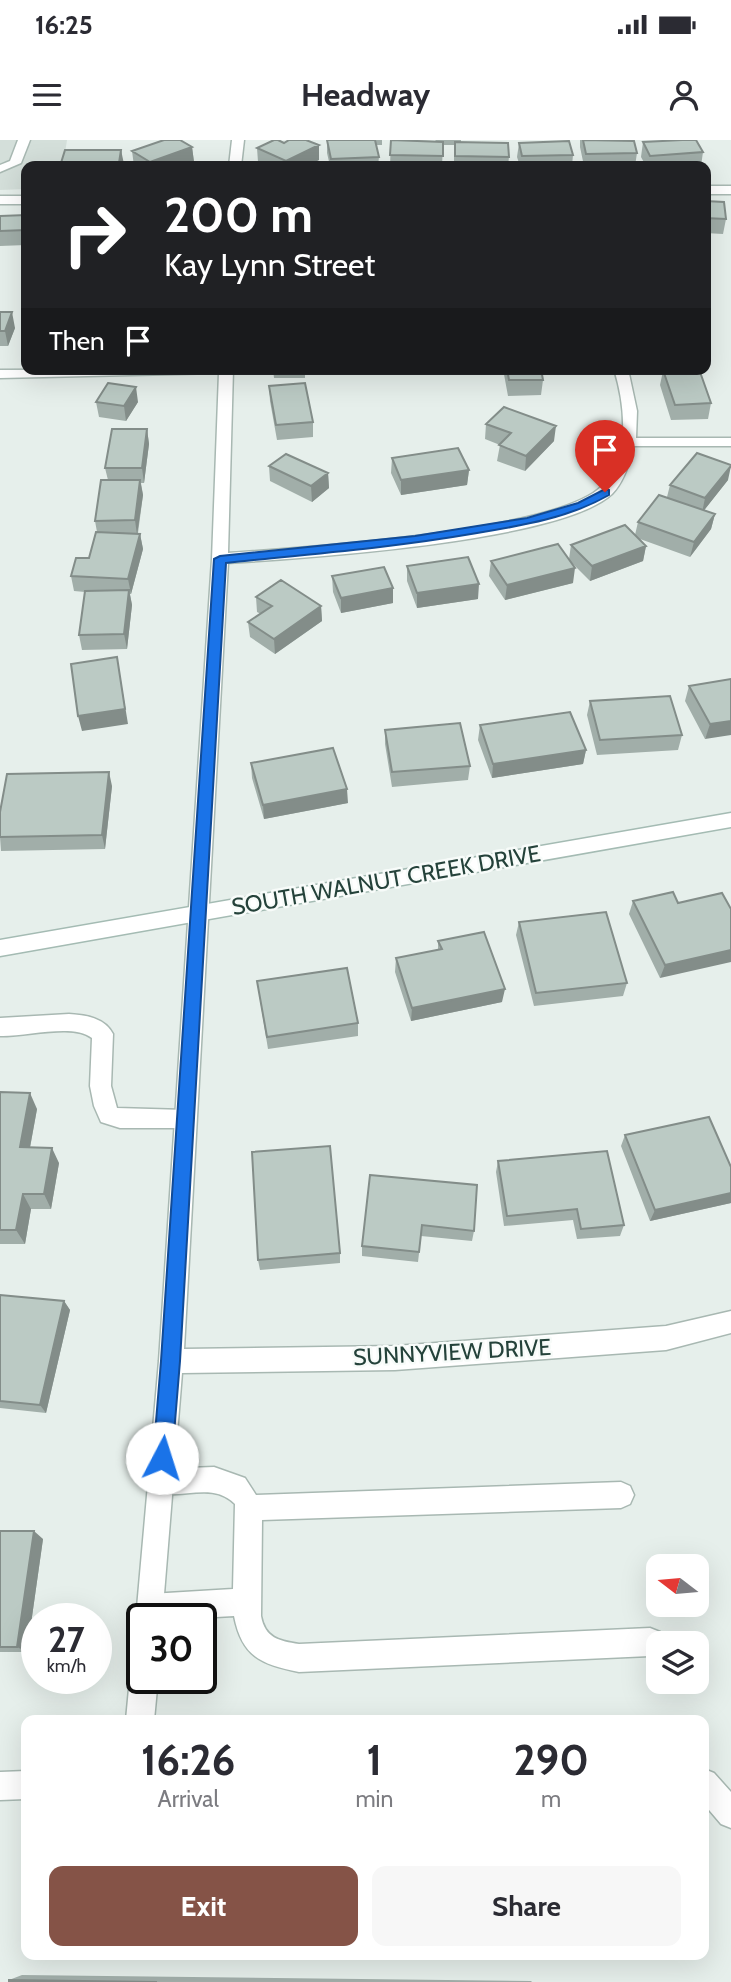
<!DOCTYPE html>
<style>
:root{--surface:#fff;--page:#f7f7f7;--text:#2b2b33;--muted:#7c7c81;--accent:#855347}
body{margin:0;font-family:Cabin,sans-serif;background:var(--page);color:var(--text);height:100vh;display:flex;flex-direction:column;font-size:26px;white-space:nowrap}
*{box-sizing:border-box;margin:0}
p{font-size:23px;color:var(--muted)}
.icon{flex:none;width:38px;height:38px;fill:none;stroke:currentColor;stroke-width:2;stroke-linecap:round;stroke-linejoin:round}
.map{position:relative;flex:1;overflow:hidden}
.side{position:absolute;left:21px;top:1575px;width:688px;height:245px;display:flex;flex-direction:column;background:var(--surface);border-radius:14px;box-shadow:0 7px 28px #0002}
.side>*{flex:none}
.hud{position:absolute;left:21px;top:21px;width:690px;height:214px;border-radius:14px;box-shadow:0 7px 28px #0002;background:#202124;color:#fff;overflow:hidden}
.needle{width:46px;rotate:286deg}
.controls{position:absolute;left:646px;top:1414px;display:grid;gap:14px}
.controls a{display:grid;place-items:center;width:63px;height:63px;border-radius:14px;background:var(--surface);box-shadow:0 7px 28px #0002;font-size:35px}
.speed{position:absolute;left:21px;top:1463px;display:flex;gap:14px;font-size:35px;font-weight:700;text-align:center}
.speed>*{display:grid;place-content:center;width:91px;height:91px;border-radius:50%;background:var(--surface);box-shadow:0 7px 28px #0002;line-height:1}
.speed small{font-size:18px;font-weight:400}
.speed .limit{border:4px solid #111;border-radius:10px;background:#fff;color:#111}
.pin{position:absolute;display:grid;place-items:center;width:60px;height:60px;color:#fff;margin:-72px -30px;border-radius:50% 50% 50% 0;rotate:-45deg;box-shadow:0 0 7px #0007}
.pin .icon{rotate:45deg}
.me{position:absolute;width:77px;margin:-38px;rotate:5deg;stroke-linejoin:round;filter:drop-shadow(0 0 5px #0008)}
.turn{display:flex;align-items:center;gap:24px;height:147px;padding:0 28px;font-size:32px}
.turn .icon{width:91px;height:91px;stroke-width:2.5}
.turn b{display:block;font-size:49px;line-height:60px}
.then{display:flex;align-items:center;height:66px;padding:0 28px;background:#0003;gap:14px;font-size:26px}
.eta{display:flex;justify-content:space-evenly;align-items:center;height:119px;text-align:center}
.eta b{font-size:42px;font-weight:800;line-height:49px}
.action{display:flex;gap:14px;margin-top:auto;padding:14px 28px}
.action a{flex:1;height:80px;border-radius:14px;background:var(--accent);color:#fff;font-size:28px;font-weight:800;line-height:80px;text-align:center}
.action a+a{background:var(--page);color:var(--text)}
.status{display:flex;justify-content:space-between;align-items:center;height:49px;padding:0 35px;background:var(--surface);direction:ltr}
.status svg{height:19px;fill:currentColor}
header{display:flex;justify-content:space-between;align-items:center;height:91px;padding:0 28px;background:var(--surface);font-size:32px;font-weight:800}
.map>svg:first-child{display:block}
.built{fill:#d4dfda}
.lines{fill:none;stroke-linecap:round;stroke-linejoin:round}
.lane-casing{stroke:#a8b8b2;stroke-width:3}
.street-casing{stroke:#a8b8b2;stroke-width:3}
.secondary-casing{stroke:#a4bbb3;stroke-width:3}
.lane{fill:#fff;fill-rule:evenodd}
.street{fill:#fff;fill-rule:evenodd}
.secondary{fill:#fff;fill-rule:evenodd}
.wall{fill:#a1aea9}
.shaded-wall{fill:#838d89}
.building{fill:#bbcac4;stroke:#838d89;stroke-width:2}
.route{fill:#1a73e8;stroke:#114b97;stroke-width:2}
.labels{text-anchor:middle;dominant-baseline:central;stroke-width:5;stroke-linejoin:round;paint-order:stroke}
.street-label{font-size:23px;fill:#24423a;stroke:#f7fbf9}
</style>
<div class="status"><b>16:25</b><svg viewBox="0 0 49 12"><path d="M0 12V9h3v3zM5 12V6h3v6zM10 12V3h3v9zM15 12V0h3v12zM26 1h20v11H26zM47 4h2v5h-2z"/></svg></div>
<header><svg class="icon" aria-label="menu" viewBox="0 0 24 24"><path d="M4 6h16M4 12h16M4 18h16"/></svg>Headway<svg class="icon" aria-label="person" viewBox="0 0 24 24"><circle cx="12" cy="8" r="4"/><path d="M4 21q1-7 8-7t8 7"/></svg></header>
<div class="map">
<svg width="731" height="1842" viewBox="0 0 731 1842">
<rect width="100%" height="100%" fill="#e6efeb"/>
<path class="built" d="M0 0H67L63 26H26V49L0 50Z"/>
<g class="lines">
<defs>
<path id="lane" d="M18 0H30L21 23 0 32V25L10 21Z
M69 874C86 875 105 878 113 894L111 946 117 968 185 970 193 972 196 979 193 986 185 988H120L101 982 94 966 90 946 92 898C73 883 25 897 0 896V878Z
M214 1327 245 1338 256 1355 621 1342 630 1346 634 1355 630 1364 621 1368 262 1380 261 1476C265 1498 279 1501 299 1504L650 1488 660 1492 664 1502 658 1503V1512L650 1516 299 1532C261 1524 242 1517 234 1476L181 1479 141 1476 137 1467 141 1458 150 1454 233 1449 235 1364C211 1340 179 1362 151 1351L147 1342 151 1333 160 1329Z"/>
<path id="street" d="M232 0H244L241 26H229Z
M705 46H731V54H705Z
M0 56H26V64H0Z
M233 229 228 413C300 408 557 392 602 346 631 316 625 265 614 229H628L637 271 636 298H731V306H634C630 322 624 342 612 354 560 402 305 418 228 423L184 1209 395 1206 666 1186 731 1171V1193L666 1210 395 1230 182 1233 162 1479H142V1489L136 1479 159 1221 212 419 219 233 0 238V230Z
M142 1525V1538H158L154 1580H126L130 1538 134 1528Z
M704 1629 714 1633 731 1652V1688L721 1684 704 1664Z
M26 1631V1659L0 1660V1632Z"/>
<path id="secondary" d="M731 673V687L0 816V800Z"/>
</defs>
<use href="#lane" class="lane-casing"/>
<use href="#street" class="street-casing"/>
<use href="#secondary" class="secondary-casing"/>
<use href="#lane" class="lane"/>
<use href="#street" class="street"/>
<use href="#secondary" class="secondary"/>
</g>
<path class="wall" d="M327 0H382V5H376L379 17 378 26H330L327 13Z
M391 0 436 1 435 0H461V2L509 17 508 26H454V5H443L442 26H390Z
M580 0H615L637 13 635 26H584L580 7Z
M643 2 703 12 701 26H646L641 17Z
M284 3 319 5V20L306 26H267L258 22 257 8Z
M519 3 573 15 572 26H520L517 17Z
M192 7 194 22 181 26H134L132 11Z
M121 10 123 26H62L61 23Z
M705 61 726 79 723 94 705 93Z
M26 75V105L0 106V76Z
M0 172 15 188 8 206H0Z
M273 229H305V238H274Z
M503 229H541L543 240 541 255 508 256Z
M660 229H699L711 263 708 279 671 280 660 245 663 231H660Z
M269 246 313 282V297L277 300 270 261Z
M96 262H138L126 281 99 277Z
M486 284 554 301 525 331 497 321 500 305 485 299Z
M147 289 149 304 144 343H141L143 355 138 393 140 394 143 409 131 454H130L132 465 127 509 82 510 79 495 85 452 74 451 71 436 89 418 97 392 95 381 108 340 105 328Z
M392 318 469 330 467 345 401 355 391 333Z
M269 326 328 333 329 348 312 362 270 341Z
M728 340 704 370 715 374 711 389 690 417 640 399 646 406 643 421 590 441 572 423 573 443 505 460 489 436 491 421 569 419 571 405 635 395 638 382 667 357 670 345Z
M407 426 478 459 417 468 407 441Z
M332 436 393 463 341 473 333 452Z
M256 457 321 466 322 481 275 514 250 497 248 482 261 474 257 472Z
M731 539 705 599 685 561 689 546Z
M590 561 682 595 678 610 597 615 587 575Z
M480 585 586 610 583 624 492 638 478 600Z
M385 590 470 626 468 640 392 647 385 604Z
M251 623 348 663 264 679 252 638Z
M112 646 105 709 1 711 0 697Z
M633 761 678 763 731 769 660 838 629 774Z
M519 782 627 843 623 856 534 866 516 795Z
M438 801 502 862 411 881 395 832 396 818 438 810Z
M259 854 358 883V896L268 909Z
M0 952 37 969 30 1008 59 1023 51 1069H31L25 1104H0Z
M625 995 731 1027V1063L650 1081 621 1006Z
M498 1021 624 1085 620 1096 577 1099 573 1080 504 1086 496 1032Z
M477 1045 474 1091 472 1101 421 1096 418 1122 362 1116V1106Z
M340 1113V1123L260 1130 258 1120Z
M0 1155 64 1161 70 1170 46 1273 0 1268Z
M0 1391 43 1399 27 1512H0Z
M22 1835 531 1841 532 1842H9V1840Z"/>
<path class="shaded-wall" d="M319 5V20L306 26H287L286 21Z
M192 7 194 22 181 26H151L150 22Z
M121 10 124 24 123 26H119Z
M12 172 15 188 8 206 5 191Z
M136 247 138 262 126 281 124 266Z
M556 286 554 301 525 331 526 316Z
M147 289 149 304 144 343 142 328Z
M731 326 728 340 702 373 705 358Z
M469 330 467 345 401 355V340Z
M328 333 329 348 312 362 311 346Z
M140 340 143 355 137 395 135 380Z
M715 374 711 389 690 417 694 402Z
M140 394 143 409 131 454 128 439Z
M646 406 643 421 590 441 592 426Z
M575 428 573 443 505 460 507 445Z
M479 444 478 459 417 468V453Z
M393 448V463L341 473V458Z
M129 450 132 465 127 509 124 494Z
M321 466 322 481 275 514 274 499Z
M117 517 128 584 82 591 78 576Z
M731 581V595L705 599 710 584Z
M586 610 583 624 492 638 493 624Z
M109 632 112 646 105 709 102 695Z
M347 649 348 663 264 679 263 665Z
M731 810V822L660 838 665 825Z
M505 849 502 862 411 881 412 868Z
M30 953 37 969 27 1023 20 1007Z
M52 1008 59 1023 51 1069 44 1054Z
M731 1053V1063L650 1081 655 1070Z
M23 1054 31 1069 25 1104 16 1090Z
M64 1161 70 1170 46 1273 40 1265Z
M34 1391 43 1399 27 1512 17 1507Z"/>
<path class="building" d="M164 0H180L192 7 150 22 132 11Z
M274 0H278L284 3 289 0H306L319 5 286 21 257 8Z
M327 0H375L379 17 331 19Z
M391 0 443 2V16L390 15Z
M583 0 634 1 637 13 586 14Z
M682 0H696L703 12 650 16 643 2Z
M569 1 573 15 522 16 519 3Z
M455 2 508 3 509 17 455 16Z
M65 10H121L119 23H61Z
M705 61 724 62 726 79 705 78Z
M26 75V90L0 91V76Z
M0 172H12L5 191H0Z
M507 229H541L543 240H509Z
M699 229 711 263 675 265 663 230Z
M108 243 136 247 124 266 96 262Z
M305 243 313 282 276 285 269 246Z
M504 267 556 286 526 316 499 305 511 293 486 284Z
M112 289H147L142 328H105Z
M458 308 469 330 401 340 392 318Z
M697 313 731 325V326L705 358 670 345Z
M286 314 328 333 311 346 269 326Z
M101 340H140L135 380 95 381Z
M659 355 715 374 694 402 638 382Z
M625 385 646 406 592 426 571 405Z
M96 392 140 394 128 439 71 436 76 418H89Z
M558 404 575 428 507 445 491 421Z
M468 417 479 444 417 453 407 426Z
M384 427 393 448 341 458 332 436Z
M281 440 321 466 274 499 248 482 272 466 256 457Z
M129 450 124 494 79 495 85 451Z
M117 517 125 569 78 576 71 524Z
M731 539V581L710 584 689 546Z
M670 556 682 595 600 600 590 561Z
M570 572 586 610 493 624 480 585Z
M460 583 470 626 392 632 385 590Z
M333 608 347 649 263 665 251 623Z
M109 632 102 695 0 697V672L7 634Z
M673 752 678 763 722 753 731 769V810L665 825 633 761Z
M606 772 627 843 536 853 519 782Z
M484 792 505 849 412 868 396 818 442 809 438 801Z
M347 828 358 883 267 897 257 841Z
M0 952 30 953 20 1007 52 1008 44 1054H23L16 1090H0Z
M709 977 731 1027V1053L655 1070 625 995Z
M330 1006 340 1113 258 1120 252 1012Z
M607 1011 624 1085 581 1089 577 1069 507 1076 498 1021Z
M370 1035 477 1045 474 1091 422 1085 419 1112 362 1106Z
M0 1155 64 1161 40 1265 0 1261Z
M0 1391H34L17 1507H0Z
M9 1840 157 1842H9Z"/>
<path class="route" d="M605 349 609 350V355C567 379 519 386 471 394 390 408 308 414 226 423L180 1221 172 1318 169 1325 162 1328 155 1325 153 1318 161 1221 214 419 220 416 415 396 527 378 578 363Z"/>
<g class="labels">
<g class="street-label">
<text transform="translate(386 740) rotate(-10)">SOUTH WALNUT CREEK DRIVE</text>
<text transform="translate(452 1212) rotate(-3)">SUNNYVIEW DRIVE</text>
</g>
</g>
</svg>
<div class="controls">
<a><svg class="needle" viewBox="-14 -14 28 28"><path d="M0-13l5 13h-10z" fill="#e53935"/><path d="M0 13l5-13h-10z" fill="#7c7c81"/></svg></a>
<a><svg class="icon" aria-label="layers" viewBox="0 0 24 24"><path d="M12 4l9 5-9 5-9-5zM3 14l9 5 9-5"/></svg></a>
</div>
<div class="speed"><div>27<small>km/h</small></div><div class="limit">30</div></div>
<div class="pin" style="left:605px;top:352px;background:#d93025"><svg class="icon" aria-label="arrive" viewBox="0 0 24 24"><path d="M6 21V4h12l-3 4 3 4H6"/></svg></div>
<svg class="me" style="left:162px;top:1318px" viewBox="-20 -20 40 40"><circle r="19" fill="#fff"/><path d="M0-13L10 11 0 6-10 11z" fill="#1a73e8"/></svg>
<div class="hud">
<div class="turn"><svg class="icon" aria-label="right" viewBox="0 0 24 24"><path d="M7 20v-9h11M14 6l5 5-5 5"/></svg><div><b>200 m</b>Kay Lynn Street</div></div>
<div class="then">Then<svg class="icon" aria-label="arrive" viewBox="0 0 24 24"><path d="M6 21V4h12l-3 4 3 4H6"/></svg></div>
</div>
<section class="side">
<div class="eta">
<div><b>16:26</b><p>Arrival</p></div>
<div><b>1</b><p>min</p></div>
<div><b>290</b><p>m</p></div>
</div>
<div class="action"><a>Exit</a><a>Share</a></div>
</section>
</div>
